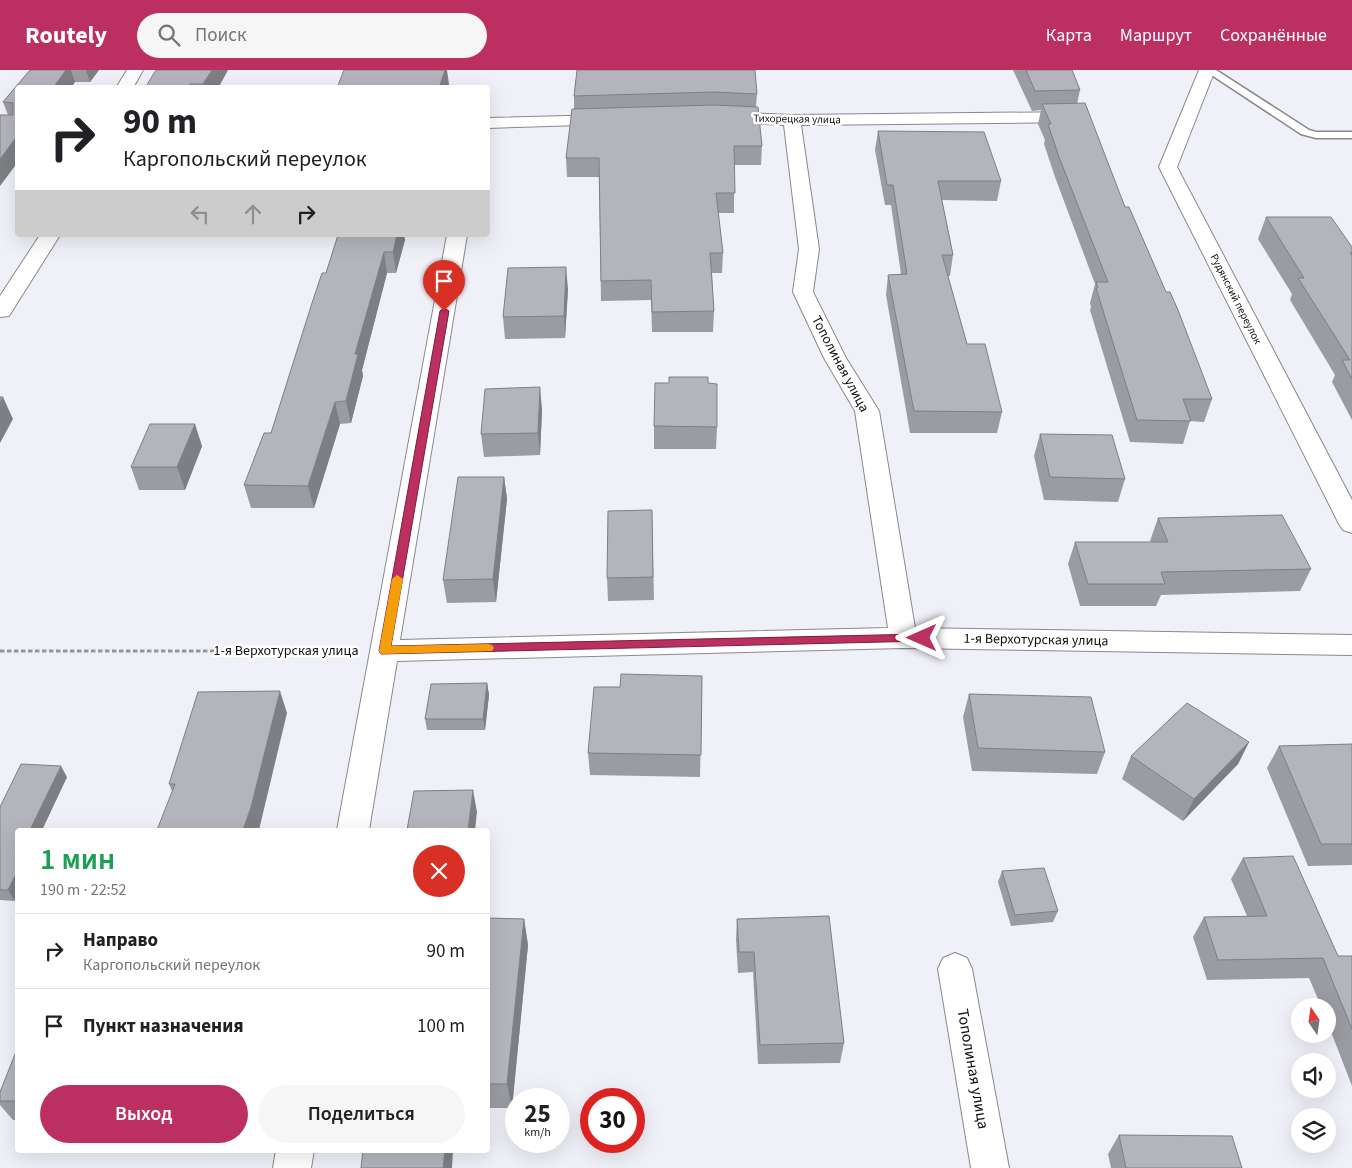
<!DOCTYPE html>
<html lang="ru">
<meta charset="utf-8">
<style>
:root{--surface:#fff;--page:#f6f6f6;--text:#202124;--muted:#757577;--line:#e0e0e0;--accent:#bc2f61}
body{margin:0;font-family:"Source Sans 3",sans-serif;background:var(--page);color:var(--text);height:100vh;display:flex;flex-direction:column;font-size:19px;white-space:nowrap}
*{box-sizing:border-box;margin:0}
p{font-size:16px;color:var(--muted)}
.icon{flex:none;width:28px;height:28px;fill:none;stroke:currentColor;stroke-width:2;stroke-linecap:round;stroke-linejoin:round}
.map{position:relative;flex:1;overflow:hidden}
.side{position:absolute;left:15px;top:758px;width:475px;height:325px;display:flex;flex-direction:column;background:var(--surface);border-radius:5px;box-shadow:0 5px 20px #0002}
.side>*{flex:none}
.top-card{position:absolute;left:15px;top:15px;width:475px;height:152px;border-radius:5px;box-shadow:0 5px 20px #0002;background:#fff;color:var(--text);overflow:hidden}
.needle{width:32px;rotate:347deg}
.controls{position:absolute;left:1291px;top:928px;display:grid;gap:10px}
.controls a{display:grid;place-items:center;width:45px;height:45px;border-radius:50%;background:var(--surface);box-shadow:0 5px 20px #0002;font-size:25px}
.speed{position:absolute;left:505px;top:1018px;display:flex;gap:10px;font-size:25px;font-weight:700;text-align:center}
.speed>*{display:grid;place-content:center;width:65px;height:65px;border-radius:50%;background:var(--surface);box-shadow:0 5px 20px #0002;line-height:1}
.speed small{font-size:12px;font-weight:400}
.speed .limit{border:8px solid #d22;background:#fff;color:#111}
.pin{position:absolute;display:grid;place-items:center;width:42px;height:42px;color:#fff;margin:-51px -21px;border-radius:50% 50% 50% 0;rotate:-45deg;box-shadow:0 0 5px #0007}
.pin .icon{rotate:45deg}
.me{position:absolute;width:55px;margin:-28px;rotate:270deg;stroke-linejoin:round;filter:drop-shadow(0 0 4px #0008)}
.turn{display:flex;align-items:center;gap:18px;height:105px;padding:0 25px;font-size:22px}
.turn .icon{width:65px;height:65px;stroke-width:2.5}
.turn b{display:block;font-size:35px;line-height:42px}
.lanes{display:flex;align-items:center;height:48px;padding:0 25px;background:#0003;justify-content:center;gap:25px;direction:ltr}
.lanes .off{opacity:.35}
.round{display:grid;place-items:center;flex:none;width:52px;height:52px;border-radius:26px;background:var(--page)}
.head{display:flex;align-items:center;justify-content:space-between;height:85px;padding:0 25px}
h1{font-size:30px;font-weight:600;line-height:38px;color:#1e9e55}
.cta{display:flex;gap:10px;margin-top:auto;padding:10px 25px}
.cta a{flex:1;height:58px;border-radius:30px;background:var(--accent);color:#fff;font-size:20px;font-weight:600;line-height:58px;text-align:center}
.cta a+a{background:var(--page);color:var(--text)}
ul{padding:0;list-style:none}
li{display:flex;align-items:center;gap:15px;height:75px;padding:0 25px;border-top:1px solid var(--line)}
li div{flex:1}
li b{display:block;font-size:19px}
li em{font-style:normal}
header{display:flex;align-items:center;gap:30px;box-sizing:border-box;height:70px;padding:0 25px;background:var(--accent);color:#fff}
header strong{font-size:24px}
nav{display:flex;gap:28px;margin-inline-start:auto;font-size:18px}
.search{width:350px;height:45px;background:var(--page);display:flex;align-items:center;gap:12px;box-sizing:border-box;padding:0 18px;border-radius:28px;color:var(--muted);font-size:19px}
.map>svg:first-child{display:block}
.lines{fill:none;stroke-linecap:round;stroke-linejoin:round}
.service-casing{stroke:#88898f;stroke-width:3}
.minor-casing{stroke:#88898f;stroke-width:2}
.path{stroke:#95959b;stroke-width:3;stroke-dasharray:4.5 2.5;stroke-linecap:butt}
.service{fill:#fff;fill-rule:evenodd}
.minor{fill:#fff;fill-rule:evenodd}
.wall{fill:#9b9ca2}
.shaded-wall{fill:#7e7f84}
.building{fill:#b4b5bc;stroke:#7e7f84}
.route{fill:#bc2f61;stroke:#7a1f3f}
.slow{fill:#f59e0b}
.labels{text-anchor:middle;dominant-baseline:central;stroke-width:5;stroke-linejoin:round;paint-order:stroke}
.far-street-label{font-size:11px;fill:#0f0f11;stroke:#fff}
.street-label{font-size:14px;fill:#0f0f11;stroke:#fff}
.near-street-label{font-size:16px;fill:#0f0f11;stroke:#fff}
</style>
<header>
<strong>Routely</strong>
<div class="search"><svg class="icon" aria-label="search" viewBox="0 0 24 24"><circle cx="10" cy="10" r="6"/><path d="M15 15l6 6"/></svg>Поиск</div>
<nav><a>Карта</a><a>Маршрут</a><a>Сохранённые</a></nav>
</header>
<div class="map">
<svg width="1352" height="1098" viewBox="0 0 1352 1098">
<rect width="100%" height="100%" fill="#f0f0f8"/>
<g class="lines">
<defs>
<path id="service" d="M1204 0H1216L1309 60 1316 62H1352V68H1316L1301 64Z"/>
<path id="minor" d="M127 0H143L133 18H116Z
M1199 0H1215L1177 97 1352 430V463L1343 460 1339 454 1159 97Z
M723 42 792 45 1077 42 1083 43 1086 47 1083 51 1077 52 801 55 819 179 813 222 846 288 879 341 915 558 1352 565V585L903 578 397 591 369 760H337L447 165H467L400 570 888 558 855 341 824 288 793 222 799 179 784 55 717 51 714 47 717 43Z
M608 45 614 46 617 50 614 54 488 58V48Z
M40 165H60L9 246 0 247V226Z
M955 883 967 888 972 899 1009 1098H971L938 899 943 888Z
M276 1080H314L311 1098H273Z"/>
</defs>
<use href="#service" class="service-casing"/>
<use href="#minor" class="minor-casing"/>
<path class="path" d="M0 581H349"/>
<use href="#service" class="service"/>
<use href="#minor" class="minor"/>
</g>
<path class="wall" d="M30 0H99L90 12H75L18 92 8 45 3 32Z
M228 0 218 18H145Z
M577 0 757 24 756 37 762 76 761 95H734V143H718L723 183 722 203H712L714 241 713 262H652L651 230 601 231 599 107H567L566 88 574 39V26Z
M1013 0H1072L1080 20 1077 34 1125 137 1212 329 1204 352 1190 351 1183 374 1130 372 1090 240 1091 237 1090 233 1095 214 1055 107 1044 74 1045 70 1038 54 1041 40 1032 41Z
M878 61 1001 111 997 131 942 130 953 185 950 206H948L967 274 1002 342 997 363H910L886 225 888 205 901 204 891 135H885L875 80Z
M1266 147 1352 177V350L1332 312 1335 305 1290 230 1292 224 1258 169Z
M338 165H404L405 170 396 203H387L362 300 363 306 351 353 340 354 314 438H251L244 415 271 363 326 203Z
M568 219 565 268 505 269 503 247Z
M669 313H708L717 357 716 379H654V356Z
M542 340 540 385 484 387 481 364Z
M1040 364 1125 409 1118 432 1044 430 1034 386Z
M202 376 185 420H139L131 397Z
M504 407 507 429 496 532 447 533 443 510Z
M652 440 654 530 608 531 607 508Z
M1158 448 1311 499 1300 521 1161 525 1156 536H1080L1068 494 1075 472H1151L1150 471Z
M702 606 700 707 590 705 588 683 620 617Z
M487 613 489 625 485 660H427L425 649Z
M969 624 1105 682 1097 704 972 701 963 647Z
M287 643 172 721 169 714Z
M1249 672 1238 694 1183 751 1122 709 1131 686Z
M1352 674V795L1308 796 1267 698 1279 676Z
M67 707 42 760H18L15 831 0 830V737Z
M1243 788 1338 886H1352V1016L1328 954V936H1321L1309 908 1207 910 1193 867 1204 847 1247 846 1231 809Z
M1002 801 1058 841 1053 852 1011 856 998 812Z
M488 848 524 849 528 875 512 1038H488Z
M737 849 844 973 840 993 758 994 753 902 738 903 736 870Z
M18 977V1050H13L0 1035V1022Z
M1119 1065 1242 1098H1111L1108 1084Z"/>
<path class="shaded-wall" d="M66 0H71L75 12 71 18H53Z
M86 0H99L90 12Z
M212 0H228L218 18H204L203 14Z
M445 0H447L449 14 448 18H439Z
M18 65V92L0 116V89Z
M397 165H404L405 170 396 203 393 182Z
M384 182 387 203 362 300 363 306 351 353 346 331 355 284Z
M566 197 568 219 565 268 564 246Z
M540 317 542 340 540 385 538 363Z
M3 327 13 349 0 373V333Z
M335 332 340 354 314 438 308 416Z
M195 354 202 376 185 420 177 397Z
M504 407 507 429 496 532 493 509Z
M487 613 489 625 485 660 483 649Z
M280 621 287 643 259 760H243Z
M1249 672 1238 694 1183 751 1194 729Z
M61 696 67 707 42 760H30Z
M473 720 477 742 475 760H468Z
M18 800V826L15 831 8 820Z
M524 849 528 875 512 1038 507 1014Z
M445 1080H453L452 1098H443Z"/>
<path class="building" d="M30 0H66L53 18H18V65L0 89V45H13V33L3 32Z
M156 0H212L203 14H190L188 18H145Z
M344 0H445L439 18H337Z
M577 0H755L757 24 714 22 574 26Z
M1026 0H1072L1080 20 1035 21Z
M1085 33 1125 137H1129L1166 222H1170L1178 240 1212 329H1183L1191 351 1137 350 1096 218H1098L1096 212H1108L1059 87 1048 54H1051L1042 34Z
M714 35 758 37 762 76H734L735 123H716L723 183H710L714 241 652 242 651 210 601 211 599 88H566L572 39Z
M878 61 984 62 1001 111H938L953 185H942L967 274H985L1002 342 914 341 888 205 907 204 893 115H887Z
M1266 147H1331L1352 177V183H1350L1352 185V309L1342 290H1350L1298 208H1304Z
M338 165H397L393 182H384L355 284H358L346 331 335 332 308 416 244 415 264 363H271L312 233 322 203H326Z
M566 197 564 246 503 247 508 198Z
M669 307H708V313L717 314V357L654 356 655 313H669Z
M540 317 538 363 481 364 485 319Z
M0 327H3L0 333Z
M150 354H195L177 397H131Z
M1040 364 1112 365 1125 409 1050 407Z
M458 407H504L493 509 443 510Z
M652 440 653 507 607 508 608 441Z
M1282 445 1311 499 1161 502 1165 514H1088L1075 472H1168L1158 448Z
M621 604 702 606 701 685 588 683 594 617H620Z
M487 613 483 649H425L431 614Z
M280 621 251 737 243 760H157L175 714H169L198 622Z
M969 624 1091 627 1105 682 978 678Z
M1187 633 1249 672 1194 729 1131 686Z
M1352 674V774H1321L1279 676Z
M21 694 61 696 30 760H18V800L8 820H0V737Z
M473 720 468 760H407L414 721Z
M1293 786 1338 886H1352V959L1323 888 1218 890 1204 847 1267 846 1243 788Z
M1044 798 1058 841 1015 845 1002 801Z
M829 846 844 973 760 975 754 882H739L737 849Z
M488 848 524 849 507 1014H488Z
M18 977V1031H0V1022Z
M1119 1065 1232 1066 1242 1098H1126Z
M363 1080H445L443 1098H361Z"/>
<path class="route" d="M444 238 449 241 391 576 922 564 926 565 928 568 926 571 381 584 379 581 440 241Z"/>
<path class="slow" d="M397 505 403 509 391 576 488 574 492 575 494 578 492 581 381 584 379 581 392 509Z"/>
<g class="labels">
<g class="far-street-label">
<text transform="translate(797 49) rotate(1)">Тихорецкая улица</text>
<text transform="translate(1236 229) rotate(63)">Рудянский переулок</text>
</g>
<g class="street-label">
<text transform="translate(840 294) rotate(62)">Тополиная улица</text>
<text transform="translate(1036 570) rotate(1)">1-я Верхотурская улица</text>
<text x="286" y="581">1-я Верхотурская улица</text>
</g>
<g class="near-street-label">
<text transform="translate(973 999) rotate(80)">Тополиная улица</text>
</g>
</g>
</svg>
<div class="controls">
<a><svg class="needle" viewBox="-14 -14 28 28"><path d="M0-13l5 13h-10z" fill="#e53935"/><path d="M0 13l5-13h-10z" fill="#757577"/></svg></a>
<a><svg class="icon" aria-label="sound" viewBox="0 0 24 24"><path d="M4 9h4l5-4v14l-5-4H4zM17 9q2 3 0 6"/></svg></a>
<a><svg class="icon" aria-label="layers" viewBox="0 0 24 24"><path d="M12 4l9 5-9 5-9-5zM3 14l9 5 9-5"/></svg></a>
</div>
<div class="speed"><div>25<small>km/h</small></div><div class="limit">30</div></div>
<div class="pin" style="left:444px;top:241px;background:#d93025"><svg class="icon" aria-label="arrive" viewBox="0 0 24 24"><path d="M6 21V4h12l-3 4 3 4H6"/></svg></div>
<svg class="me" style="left:922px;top:568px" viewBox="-20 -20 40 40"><path d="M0-17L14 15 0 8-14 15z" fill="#bc2f61" stroke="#fff" stroke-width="4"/></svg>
<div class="top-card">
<div class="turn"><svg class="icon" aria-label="right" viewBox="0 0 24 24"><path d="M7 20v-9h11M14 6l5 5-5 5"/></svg><div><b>90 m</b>Каргопольский переулок</div></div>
<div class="lanes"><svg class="icon off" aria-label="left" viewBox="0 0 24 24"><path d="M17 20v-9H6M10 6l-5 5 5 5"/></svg><svg class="icon off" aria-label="ahead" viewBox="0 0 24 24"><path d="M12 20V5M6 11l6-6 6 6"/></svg><svg class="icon" aria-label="right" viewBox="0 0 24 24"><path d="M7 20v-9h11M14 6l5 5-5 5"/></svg></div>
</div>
<section class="side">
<div class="head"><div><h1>1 мин</h1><p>190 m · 22:52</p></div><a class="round" style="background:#d93025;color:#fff"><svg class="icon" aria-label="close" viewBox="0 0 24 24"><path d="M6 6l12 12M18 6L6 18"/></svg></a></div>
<ul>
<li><svg class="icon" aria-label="right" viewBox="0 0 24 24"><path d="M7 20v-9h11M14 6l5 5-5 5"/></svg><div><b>Направо</b><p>Каргопольский переулок</p></div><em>90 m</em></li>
<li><svg class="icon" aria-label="arrive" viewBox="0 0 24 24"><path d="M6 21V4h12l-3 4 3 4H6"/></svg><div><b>Пункт назначения</b></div><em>100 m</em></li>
</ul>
<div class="cta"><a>Выход</a><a>Поделиться</a></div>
</section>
</div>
